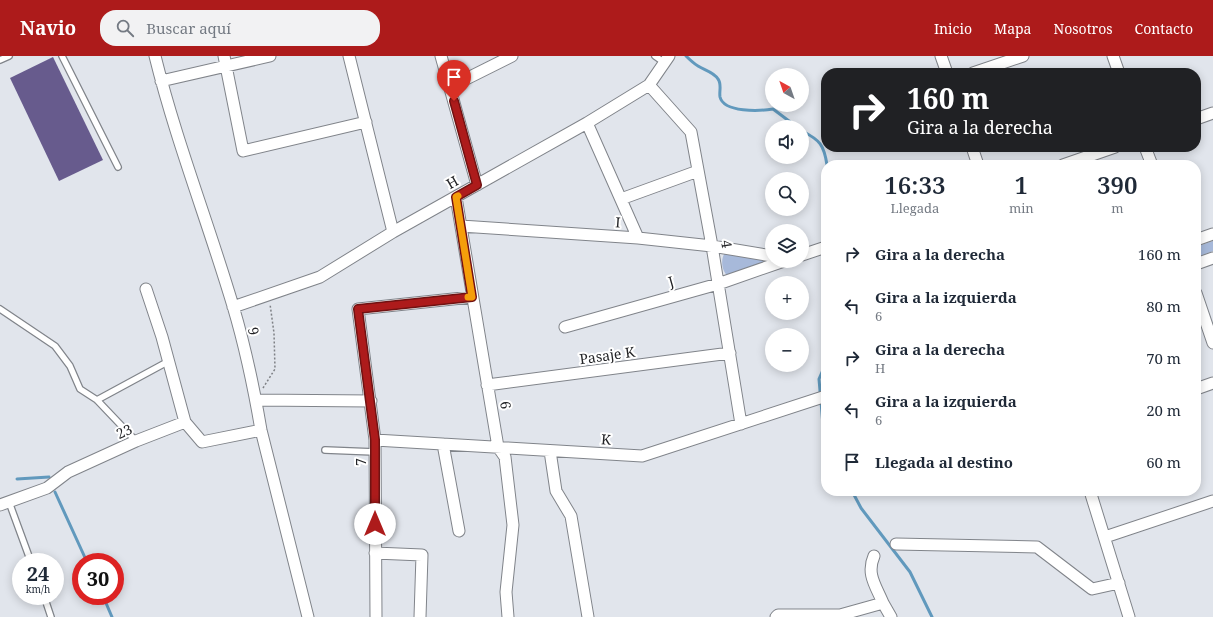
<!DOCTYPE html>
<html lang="es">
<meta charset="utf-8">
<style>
:root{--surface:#fff;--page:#f2f2f3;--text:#1f2937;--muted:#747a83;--accent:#ad1b1b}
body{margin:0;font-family:"Noto Serif",serif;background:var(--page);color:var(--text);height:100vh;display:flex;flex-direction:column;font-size:15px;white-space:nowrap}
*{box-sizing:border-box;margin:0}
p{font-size:13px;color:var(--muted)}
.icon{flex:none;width:22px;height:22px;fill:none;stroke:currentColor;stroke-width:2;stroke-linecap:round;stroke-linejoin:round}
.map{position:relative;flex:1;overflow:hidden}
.drawer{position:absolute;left:821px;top:104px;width:380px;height:336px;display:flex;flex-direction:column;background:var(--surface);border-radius:16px;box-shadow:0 2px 10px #0003}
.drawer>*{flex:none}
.top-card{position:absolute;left:821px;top:12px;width:380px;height:84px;border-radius:16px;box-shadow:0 2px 10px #0003;background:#202124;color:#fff;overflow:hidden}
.needle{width:26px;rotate:320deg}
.tools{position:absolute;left:765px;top:12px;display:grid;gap:8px}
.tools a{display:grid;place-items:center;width:44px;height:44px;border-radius:50%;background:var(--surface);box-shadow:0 2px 10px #0003;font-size:20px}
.speed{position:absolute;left:12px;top:497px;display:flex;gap:8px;font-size:20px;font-weight:700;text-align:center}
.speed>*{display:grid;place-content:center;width:52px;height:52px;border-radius:50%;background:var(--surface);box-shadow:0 2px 10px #0003;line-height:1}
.speed small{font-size:10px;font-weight:400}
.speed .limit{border:6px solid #d22;background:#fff;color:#111}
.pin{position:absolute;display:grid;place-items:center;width:34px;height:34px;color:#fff;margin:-41px -17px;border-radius:50% 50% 50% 0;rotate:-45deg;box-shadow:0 0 4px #0007}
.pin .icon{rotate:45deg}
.me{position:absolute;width:44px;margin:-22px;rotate:0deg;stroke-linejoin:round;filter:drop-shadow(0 0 3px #0008)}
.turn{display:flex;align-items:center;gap:14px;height:84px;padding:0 20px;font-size:18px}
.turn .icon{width:52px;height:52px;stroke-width:2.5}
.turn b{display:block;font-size:28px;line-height:34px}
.eta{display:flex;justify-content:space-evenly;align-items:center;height:68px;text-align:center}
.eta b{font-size:24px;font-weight:600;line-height:28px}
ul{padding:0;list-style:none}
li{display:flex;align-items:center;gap:12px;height:52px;padding:0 20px}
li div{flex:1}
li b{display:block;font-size:15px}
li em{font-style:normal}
header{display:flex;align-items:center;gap:24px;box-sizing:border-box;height:56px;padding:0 20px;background:var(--accent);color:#fff}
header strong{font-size:19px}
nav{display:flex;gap:22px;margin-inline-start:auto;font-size:14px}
.search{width:280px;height:36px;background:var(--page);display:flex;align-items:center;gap:10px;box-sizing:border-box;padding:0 14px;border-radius:16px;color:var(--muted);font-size:15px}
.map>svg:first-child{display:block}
.green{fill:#a7b9da}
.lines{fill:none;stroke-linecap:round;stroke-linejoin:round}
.stream{stroke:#6199bd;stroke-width:3}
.building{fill:#675b8d}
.lane-casing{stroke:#80848a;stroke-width:8}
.street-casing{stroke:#80848a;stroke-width:13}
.path{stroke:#7e8085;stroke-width:1.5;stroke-dasharray:2 2;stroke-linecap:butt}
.lane{stroke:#fff;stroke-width:5.5}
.street{stroke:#fff;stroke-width:11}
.route-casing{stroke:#701212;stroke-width:10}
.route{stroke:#ad1b1b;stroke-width:7}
.slow{stroke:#f59e0b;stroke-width:7}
.labels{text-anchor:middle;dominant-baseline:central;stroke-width:4;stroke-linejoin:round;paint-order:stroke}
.street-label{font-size:14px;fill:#242528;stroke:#fff}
</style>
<header>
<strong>Navio</strong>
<div class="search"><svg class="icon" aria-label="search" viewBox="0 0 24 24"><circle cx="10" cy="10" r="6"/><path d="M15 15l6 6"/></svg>Buscar aquí</div>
<nav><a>Inicio</a><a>Mapa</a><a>Nosotros</a><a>Contacto</a></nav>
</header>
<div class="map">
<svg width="1213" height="561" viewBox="0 0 1213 561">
<rect width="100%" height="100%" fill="#e1e5ec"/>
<path class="green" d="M1213 185V195L1198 201 1196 200V191Z
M725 197 768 204 728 220C722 216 720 203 725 197Z"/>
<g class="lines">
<path class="stream" d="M686 0C689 3 693 7 698 10 704 14 714 16 718 23 722 28 719 35 720 41 724 57 760 55 773 53L797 71
M802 75C820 84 824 89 827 109
M826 307 819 323 823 369 826 376
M17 423 49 421
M852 435 861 452 910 516 932 561
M55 436 87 506
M103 540 112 561"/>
</g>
<path class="building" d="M53 1 103 104 59 125 10 22Z"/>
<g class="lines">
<defs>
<path id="lane" d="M62 0 118 111
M655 0 665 7
M0 4 9 0
M0 253 55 290 70 310 80 333 97 344 136 385
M97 344 169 305
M325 394 375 396
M9 446 31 506
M44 540 51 561"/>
<path id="street" d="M155 0C176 85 208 166 233 250 245 290 254 333 261 374L308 561
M224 0 243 95 366 66
M349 0 393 176
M441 0 477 129
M941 0 947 17
M1113 0 1119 17
M973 17 1023 0
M161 25 270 0
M649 29 691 76 712 190 741 368
M450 31 512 0
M1196 63 1213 57
M587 67 638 182
M972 91 978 109
M1145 91 1152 109
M1063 109 1115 91
M456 141 498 391 505 401 513 469 506 536 508 561
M621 143 698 115
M461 170 638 182 712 190 772 200
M1196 184 1213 178
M802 199 826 191
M1196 208 1213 202
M146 233 162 281 185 366
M1196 237 1213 287
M233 251 320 221 393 176 587 67 649 29 669 0
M565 271 718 228 784 205
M487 329 730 297
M1196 333 1213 327
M256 344 371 345
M375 384 642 400 826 340
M443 388 459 475
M550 395 556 435 571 460 588 561
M1090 435 1129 561
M0 449 47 432 68 416 136 385 185 366 202 386 261 374
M1105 481 1213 445
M896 488 1037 491 1092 533 1119 527
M375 497 422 499 420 561
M883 547 891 561
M376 561 375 384 358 253 472 241
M776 561 778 559H840L883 547C876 530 866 518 874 500"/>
</defs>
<use href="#lane" class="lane-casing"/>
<use href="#street" class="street-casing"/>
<path class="path" d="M263 332 275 313 274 277 270 248"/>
<use href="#lane" class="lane"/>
<use href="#street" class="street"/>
</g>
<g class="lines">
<defs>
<path id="route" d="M375 468V384L358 253 472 241 456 141 477 129 454 45"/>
</defs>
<use href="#route" class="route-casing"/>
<use href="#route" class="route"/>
<path class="slow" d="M458 140 456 141 472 241H468"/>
</g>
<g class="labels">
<g class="street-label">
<text transform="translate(452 126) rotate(-30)">H</text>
<text transform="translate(618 166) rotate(4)">I</text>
<text transform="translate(727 188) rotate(81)">4</text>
<text transform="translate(671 225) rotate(-16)">J</text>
<text transform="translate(254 275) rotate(77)">9</text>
<text transform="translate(607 299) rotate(-8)">Pasaje K</text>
<text transform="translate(506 349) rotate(81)">6</text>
<text transform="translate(124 375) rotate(-24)">23</text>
<text transform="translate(606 383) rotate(4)">K</text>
<text transform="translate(360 406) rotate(-90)">7</text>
</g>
</g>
</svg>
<div class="tools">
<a><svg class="needle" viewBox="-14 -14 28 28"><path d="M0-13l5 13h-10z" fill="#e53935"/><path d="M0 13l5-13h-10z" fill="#747a83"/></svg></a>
<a><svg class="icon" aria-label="sound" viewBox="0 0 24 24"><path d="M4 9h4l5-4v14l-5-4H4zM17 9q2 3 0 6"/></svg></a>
<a><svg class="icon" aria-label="search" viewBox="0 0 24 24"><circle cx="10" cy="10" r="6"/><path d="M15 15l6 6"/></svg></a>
<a><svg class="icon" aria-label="layers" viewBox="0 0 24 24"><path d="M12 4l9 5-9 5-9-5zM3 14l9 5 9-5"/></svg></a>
<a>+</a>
<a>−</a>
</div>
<div class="speed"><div>24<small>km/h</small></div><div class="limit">30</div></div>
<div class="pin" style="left:454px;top:45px;background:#d93025"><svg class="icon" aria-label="arrive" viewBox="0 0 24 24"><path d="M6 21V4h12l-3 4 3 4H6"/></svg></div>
<svg class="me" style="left:375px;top:468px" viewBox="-20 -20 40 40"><circle r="19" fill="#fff"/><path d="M0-13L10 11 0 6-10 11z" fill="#ad1b1b"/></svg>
<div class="top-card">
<div class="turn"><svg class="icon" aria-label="right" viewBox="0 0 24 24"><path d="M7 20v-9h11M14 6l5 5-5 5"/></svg><div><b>160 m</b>Gira a la derecha</div></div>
</div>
<section class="drawer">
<div class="eta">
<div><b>16:33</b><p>Llegada</p></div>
<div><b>1</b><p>min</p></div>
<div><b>390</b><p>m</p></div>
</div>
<ul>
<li><svg class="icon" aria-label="right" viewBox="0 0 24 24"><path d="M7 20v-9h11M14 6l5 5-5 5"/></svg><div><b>Gira a la derecha</b></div><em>160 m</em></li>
<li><svg class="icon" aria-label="left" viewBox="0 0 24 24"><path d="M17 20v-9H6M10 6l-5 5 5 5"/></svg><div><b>Gira a la izquierda</b><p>6</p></div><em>80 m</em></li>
<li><svg class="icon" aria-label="right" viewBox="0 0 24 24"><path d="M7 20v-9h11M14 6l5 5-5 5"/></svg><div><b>Gira a la derecha</b><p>H</p></div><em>70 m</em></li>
<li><svg class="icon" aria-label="left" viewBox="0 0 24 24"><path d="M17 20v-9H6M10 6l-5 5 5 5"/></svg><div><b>Gira a la izquierda</b><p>6</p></div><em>20 m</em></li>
<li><svg class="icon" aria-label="arrive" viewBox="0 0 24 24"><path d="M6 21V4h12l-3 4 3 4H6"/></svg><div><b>Llegada al destino</b></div><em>60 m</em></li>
</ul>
</section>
</div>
